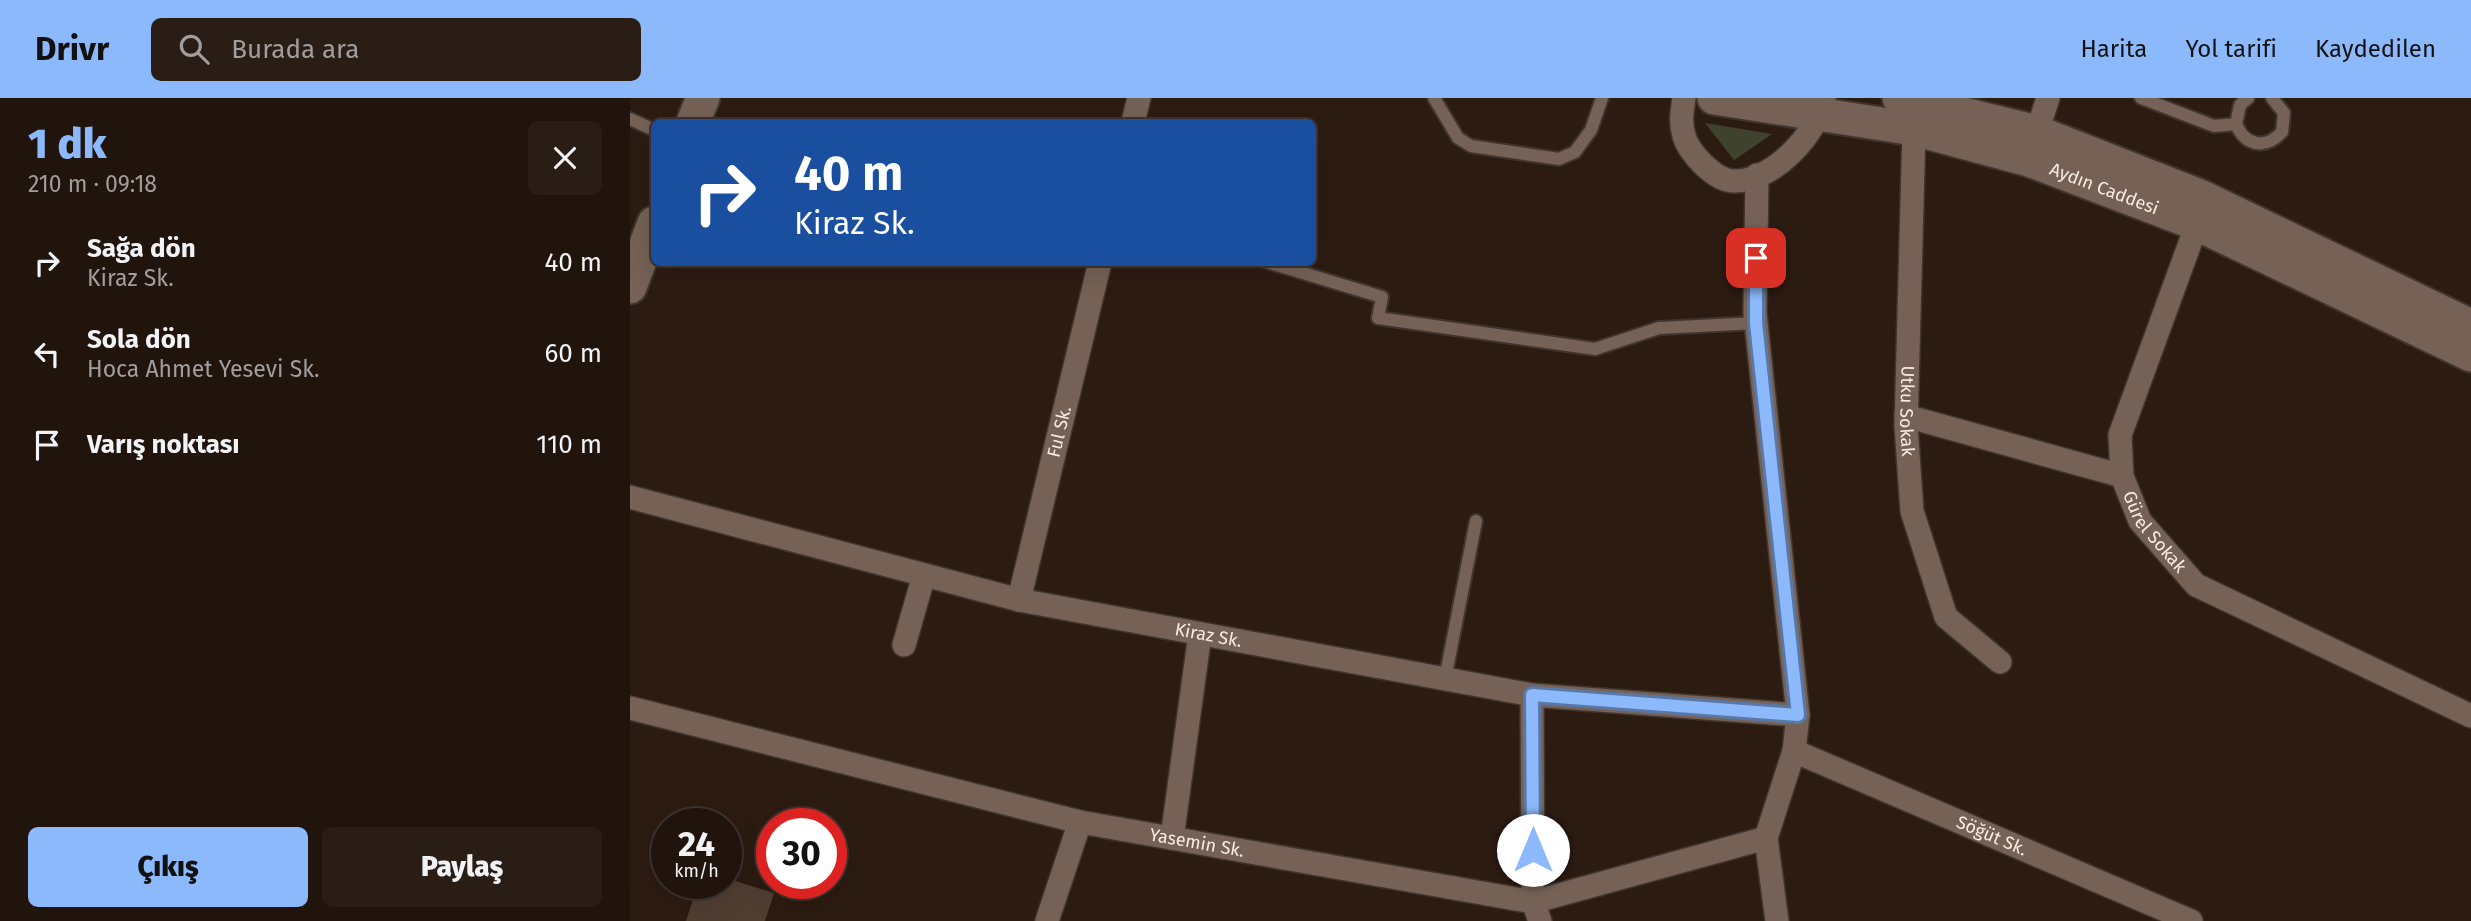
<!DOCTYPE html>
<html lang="tr">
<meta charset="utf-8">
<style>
:root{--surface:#21140d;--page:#291d16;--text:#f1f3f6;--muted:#a29e9d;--line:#3e332e;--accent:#8cb9fc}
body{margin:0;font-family:"Fira Sans",sans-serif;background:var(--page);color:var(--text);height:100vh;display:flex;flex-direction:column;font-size:26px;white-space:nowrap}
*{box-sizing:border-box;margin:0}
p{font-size:23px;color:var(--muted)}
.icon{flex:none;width:38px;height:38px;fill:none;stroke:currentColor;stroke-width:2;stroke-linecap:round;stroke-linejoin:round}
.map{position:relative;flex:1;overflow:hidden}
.details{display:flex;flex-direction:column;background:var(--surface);width:630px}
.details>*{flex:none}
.banner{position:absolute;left:21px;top:21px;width:665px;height:147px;border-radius:10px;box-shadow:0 7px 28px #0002,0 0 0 2px var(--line);background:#1a4fa0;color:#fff;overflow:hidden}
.speed{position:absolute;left:21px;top:710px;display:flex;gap:14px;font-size:35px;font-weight:700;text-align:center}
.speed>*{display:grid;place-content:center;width:91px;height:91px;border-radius:50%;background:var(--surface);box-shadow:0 7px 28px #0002,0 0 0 2px var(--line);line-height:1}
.speed small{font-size:18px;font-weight:400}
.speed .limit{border:10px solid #d22;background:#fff;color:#111}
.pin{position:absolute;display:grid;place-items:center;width:60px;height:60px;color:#fff;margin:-30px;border-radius:14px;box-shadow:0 4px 10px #0006}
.me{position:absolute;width:77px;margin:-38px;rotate:0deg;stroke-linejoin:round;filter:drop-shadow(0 0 5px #0008)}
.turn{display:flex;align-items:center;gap:24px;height:147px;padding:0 28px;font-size:32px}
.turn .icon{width:91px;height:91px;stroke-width:2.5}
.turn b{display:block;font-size:49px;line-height:60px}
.round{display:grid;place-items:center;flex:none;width:74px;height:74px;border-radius:10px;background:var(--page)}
.head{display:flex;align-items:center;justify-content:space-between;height:119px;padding:0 28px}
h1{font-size:42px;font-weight:800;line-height:52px;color:var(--accent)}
.button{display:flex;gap:14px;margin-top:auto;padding:14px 28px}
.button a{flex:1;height:80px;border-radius:10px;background:var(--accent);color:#111;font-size:28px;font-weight:800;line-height:80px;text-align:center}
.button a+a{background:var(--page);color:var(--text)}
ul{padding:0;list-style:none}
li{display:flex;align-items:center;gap:21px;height:91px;padding:0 28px}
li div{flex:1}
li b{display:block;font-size:26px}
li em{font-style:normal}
header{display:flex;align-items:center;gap:42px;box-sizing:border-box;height:98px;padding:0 35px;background:var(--accent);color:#111}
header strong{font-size:33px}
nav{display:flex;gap:38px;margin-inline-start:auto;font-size:24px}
.search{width:490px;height:63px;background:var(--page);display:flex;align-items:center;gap:18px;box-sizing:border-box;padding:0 24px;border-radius:10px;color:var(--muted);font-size:26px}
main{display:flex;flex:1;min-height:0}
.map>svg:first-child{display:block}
.green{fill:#3e422f}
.building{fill:#513e33}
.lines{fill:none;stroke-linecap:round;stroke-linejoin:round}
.lane-casing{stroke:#41342e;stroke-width:16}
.street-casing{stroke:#41342e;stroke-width:26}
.secondary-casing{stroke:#41342e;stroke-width:37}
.lane{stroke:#756155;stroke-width:12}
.street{stroke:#756155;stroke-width:23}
.secondary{stroke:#756155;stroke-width:33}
.route-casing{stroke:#5b78a4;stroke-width:18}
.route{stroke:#8cb9fc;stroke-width:12}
.labels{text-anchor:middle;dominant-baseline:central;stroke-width:7;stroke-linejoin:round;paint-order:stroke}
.street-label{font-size:18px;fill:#f7ebe4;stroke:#221208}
</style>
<header>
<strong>Drivr</strong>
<div class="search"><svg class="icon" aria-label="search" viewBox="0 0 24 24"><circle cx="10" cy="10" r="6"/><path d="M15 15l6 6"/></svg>Burada ara</div>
<nav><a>Harita</a><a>Yol tarifi</a><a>Kaydedilen</a></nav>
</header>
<main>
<section class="details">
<div class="head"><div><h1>1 dk</h1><p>210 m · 09:18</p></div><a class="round"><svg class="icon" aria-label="close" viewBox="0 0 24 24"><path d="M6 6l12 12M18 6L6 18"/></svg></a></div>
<ul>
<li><svg class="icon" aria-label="right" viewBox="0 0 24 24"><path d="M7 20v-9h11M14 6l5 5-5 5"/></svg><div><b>Sağa dön</b><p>Kiraz Sk.</p></div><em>40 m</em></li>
<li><svg class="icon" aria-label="left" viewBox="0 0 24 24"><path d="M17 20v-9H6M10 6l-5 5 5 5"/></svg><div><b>Sola dön</b><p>Hoca Ahmet Yesevi Sk.</p></div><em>60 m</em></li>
<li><svg class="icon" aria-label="arrive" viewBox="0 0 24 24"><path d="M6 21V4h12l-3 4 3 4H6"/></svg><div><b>Varış noktası</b></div><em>110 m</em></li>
</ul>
<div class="button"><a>Çıkış</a><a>Paylaş</a></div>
</section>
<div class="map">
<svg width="1841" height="823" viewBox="0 0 1841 823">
<rect width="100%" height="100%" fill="#2c1b11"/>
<path class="green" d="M1075 25 1142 36 1104 62Z"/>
<path class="building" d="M96 780 144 795 135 823H56L68 786H96Z"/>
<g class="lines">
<defs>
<path id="lane" d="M804 0 828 40 841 48 929 61 945 54 961 32 972 0
M1511 0 1584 28 1606 26
M1618 0 1610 7 1606 26C1615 48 1635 52 1652 34L1654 15 1642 0
M0 21 24 32
M637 164 752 199 748 220 965 251 1029 230 1126 225
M815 581 846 423"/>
<g id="street">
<path d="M1054 0C1052 13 1050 25 1054 38 1059 55 1085 83 1104 83 1143 84 1188 35 1194 0"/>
<path d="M503 24 509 0"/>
<path id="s1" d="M1284 31 1276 328 1282 413 1316 519 1370 564"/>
<path d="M1407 34 1418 0"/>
<path d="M1127 77 1125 215 1168 617 1164 653 1136 740 1147 823"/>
<path id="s2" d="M1567 126 1490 337 1492 378 1510 423 1566 487 1841 618"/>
<path d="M1276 318 1492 378"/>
<path id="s3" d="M0 399 389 502 902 597 1168 617"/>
<path id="s4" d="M389 502 470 164"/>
<path d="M274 547 294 477"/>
<path d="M902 597 903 804 910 823"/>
<path id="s5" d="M0 610 450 724 903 804 1136 740"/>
<path id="s6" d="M1164 653 1561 823"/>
<path d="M542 740 570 536"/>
<path d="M417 823 450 724"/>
</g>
<g id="secondary">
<path id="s7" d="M1084 0 1284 31 1399 62 1567 126 1841 257"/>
<path d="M1269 0 1407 34 1570 98 1841 228"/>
<path d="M63 24 73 0"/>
<path d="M0 189 24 125"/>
</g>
</defs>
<use href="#lane" class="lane-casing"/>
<use href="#street" class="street-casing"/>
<use href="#secondary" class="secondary-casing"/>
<use href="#lane" class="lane"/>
<use href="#street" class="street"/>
<use href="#secondary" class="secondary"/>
</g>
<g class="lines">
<defs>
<path id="route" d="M903 752 902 597 1168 617 1126 225V160"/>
</defs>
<use href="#route" class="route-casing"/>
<use href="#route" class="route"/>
</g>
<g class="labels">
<g class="street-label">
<text stroke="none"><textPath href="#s7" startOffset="402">Aydın Caddesi</textPath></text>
<text stroke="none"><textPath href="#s1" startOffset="282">Utku Sokak</textPath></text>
<text stroke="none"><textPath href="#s4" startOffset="173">Ful Sk.</textPath></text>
<text stroke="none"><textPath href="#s2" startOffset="331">Gürel Sokak</textPath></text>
<text stroke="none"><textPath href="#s3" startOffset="595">Kiraz Sk.</textPath></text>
<text stroke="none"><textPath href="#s6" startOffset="215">Söğüt Sk.</textPath></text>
<text stroke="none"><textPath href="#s5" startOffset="583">Yasemin Sk.</textPath></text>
</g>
</g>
</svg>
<div class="speed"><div>24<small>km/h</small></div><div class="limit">30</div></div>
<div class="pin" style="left:1126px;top:160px;background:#d93025"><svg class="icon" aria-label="arrive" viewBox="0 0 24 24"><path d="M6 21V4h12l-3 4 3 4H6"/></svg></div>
<svg class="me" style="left:903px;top:752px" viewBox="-20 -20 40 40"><circle r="19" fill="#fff"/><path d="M0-13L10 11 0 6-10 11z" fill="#8cb9fc"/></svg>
<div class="banner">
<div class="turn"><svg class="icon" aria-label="right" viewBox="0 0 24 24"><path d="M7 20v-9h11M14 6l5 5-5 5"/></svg><div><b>40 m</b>Kiraz Sk.</div></div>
</div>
</div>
</main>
